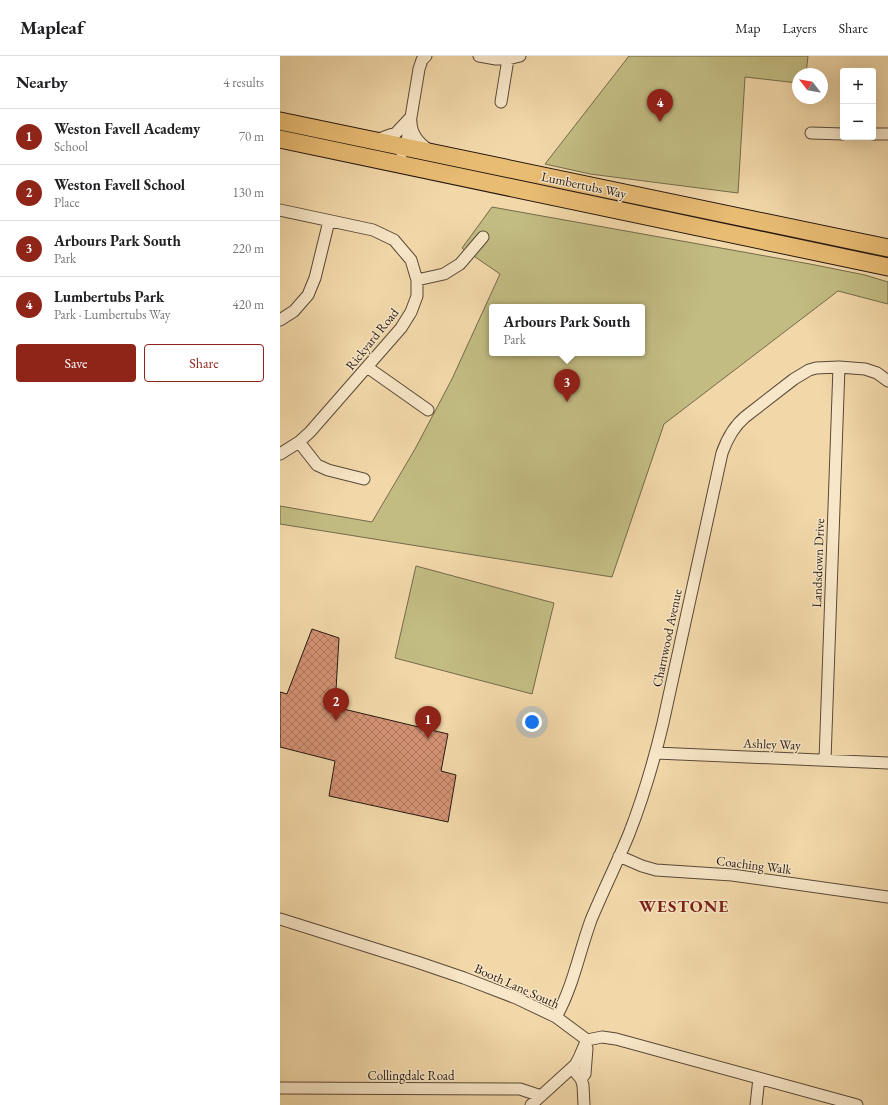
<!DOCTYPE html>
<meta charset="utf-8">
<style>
:root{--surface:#fff;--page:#f2f2f2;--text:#202124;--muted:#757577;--line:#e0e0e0;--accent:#8f2418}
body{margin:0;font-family:"EB Garamond",serif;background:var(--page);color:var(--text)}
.controls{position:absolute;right:12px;top:12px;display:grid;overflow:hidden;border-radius:4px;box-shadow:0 4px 16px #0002}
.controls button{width:36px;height:36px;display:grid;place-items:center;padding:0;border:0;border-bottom:1px solid var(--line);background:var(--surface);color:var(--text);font:20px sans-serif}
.compass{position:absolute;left:512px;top:12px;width:36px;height:36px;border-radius:50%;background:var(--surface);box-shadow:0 4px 16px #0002;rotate:301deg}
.you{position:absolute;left:252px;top:666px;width:14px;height:14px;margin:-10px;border:3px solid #fff;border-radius:50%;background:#1a73e8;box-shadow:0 0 0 6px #1a73e833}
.badge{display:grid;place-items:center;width:26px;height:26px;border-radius:50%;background:var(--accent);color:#fff;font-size:13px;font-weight:700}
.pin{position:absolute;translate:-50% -33px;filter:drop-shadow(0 1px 2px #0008)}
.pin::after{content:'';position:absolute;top:21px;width:14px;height:12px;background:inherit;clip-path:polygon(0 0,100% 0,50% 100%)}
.popup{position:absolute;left:209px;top:248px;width:156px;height:52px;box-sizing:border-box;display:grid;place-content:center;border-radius:4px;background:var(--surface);filter:drop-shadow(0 1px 3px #0005);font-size:13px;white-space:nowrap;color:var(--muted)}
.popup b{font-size:15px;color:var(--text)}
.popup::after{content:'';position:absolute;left:50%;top:100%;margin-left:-8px;border:8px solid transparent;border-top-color:var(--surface)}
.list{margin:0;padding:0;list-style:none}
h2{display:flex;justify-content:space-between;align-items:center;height:52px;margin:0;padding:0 16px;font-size:17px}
h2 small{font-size:13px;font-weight:400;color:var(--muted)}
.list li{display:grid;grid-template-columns:26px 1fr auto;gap:12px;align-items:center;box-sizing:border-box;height:56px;padding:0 16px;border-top:1px solid var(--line)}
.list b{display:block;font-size:15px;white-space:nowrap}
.list p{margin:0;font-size:13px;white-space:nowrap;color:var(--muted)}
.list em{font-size:13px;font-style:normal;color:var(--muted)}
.actions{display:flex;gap:8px;padding:12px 16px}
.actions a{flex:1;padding:9px 0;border:1px solid var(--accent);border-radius:4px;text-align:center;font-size:14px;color:var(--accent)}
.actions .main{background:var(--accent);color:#fff}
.map{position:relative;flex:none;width:608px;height:1049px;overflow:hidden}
header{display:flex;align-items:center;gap:24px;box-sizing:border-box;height:56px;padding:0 20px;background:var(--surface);border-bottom:1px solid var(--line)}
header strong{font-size:19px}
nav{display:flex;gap:22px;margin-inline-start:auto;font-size:14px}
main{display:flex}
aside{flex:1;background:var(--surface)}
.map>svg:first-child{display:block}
.green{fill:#c2bc82;stroke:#746a4a;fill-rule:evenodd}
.building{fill:url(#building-cross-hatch);stroke:#261811}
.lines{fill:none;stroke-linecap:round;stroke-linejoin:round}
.minor-casing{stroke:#594837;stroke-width:13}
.highway-casing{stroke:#261811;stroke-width:19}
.minor{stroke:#f7e6c7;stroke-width:11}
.highway{stroke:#e9bc74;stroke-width:17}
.labels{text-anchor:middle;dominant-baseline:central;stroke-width:3;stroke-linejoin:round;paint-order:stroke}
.street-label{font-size:13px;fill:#261811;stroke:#f7e6c7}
.district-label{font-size:17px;font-weight:bold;letter-spacing:1px;fill:#7a1f14;stroke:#f7e6c7}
</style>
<header>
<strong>Mapleaf</strong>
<nav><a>Map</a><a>Layers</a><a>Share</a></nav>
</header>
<main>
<aside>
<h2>Nearby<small>4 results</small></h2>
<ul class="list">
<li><span class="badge">1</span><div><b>Weston Favell Academy</b><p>School</p></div><em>70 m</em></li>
<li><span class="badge">2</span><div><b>Weston Favell School</b><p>Place</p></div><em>130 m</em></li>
<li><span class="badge">3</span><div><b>Arbours Park South</b><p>Park</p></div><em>220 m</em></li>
<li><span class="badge">4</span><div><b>Lumbertubs Park</b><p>Park · Lumbertubs Way</p></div><em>420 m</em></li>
</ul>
<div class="actions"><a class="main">Save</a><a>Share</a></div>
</aside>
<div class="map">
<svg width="608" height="1049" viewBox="0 0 608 1049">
<defs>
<pattern id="building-cross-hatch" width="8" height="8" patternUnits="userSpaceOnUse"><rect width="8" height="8" fill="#d69476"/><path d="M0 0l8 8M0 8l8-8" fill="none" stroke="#ad785f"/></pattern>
</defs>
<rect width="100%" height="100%" fill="#f2d8a9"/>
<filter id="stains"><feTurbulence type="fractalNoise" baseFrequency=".005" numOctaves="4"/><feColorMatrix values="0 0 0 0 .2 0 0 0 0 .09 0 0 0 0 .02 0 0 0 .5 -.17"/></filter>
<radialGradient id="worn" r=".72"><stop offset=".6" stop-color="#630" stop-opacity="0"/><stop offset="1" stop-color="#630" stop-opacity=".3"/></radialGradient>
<path class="green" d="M349,0H528L526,18H518V27L465,21L458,137L310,118L265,108Z
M212,151L530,208L585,219L608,226V248L558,235L384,368L332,521L0,468V450L92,466L135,393L172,323L220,218L182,192ZM212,251H362V297H212Z
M136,510L274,547L252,638L115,602Z"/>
<path class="building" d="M32,573L59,582L55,651L168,678L161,715L176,719L168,766L49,740L55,705L0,691V636L7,638Z"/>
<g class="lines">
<g class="minor-casing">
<path id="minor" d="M199,0L216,3H228L240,0
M221,46L228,3
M131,66C131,78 140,88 149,94
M531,77L563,78
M593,78H608
M96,84L116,77L130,62
M122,97L126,91L139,13L142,4L146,0
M0,154L93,174L114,184L131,204L137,224V240L131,256L121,272L30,376L19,386L0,398
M137,224L164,218L180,208L203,181
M0,264L14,255L28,239L35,222L49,165
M87,311L148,354
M19,386L37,409L48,414L84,423
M376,697L608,707
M545,704L559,311
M339,800L362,810L376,814L452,819L608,841
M0,863L137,906L184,922L236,942L276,961L307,984L322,981L336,983L577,1049
M276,961C293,931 299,897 311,864C323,835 337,807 349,778C363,742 374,705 383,667L442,397C447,383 453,371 465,361L514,323L529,314L536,312L559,311L585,313L597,317L608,325
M292,1012L301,1023L303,1029L304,1049
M301,1023L305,1018L307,992
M0,1032L240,1033L261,1040
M251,1049L295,1009C300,1002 303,991 307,984
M476,1049L479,1022"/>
</g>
<g class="highway-casing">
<path id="highway" d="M0,65L608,192
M0,83L608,211"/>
</g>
<use href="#minor" class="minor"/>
<use href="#highway" class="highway"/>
</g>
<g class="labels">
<g class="street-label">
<text transform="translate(304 129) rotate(12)">Lumbertubs Way</text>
<text transform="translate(92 283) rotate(-51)">Rickyard Road</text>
<text transform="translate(538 507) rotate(-88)">Landsdown Drive</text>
<text transform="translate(387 582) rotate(-78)">Charnwood Avenue</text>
<text transform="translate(492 688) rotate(2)">Ashley Way</text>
<text transform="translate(474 809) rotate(7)">Coaching Walk</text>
<text transform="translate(237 930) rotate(24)">Booth Lane South</text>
<text x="131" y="1019">Collingdale Road</text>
</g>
<g class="district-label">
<text x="404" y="850">WESTONE</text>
</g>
</g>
<rect width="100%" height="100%" filter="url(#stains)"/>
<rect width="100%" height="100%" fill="url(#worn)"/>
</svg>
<div class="controls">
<button>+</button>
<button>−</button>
</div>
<svg class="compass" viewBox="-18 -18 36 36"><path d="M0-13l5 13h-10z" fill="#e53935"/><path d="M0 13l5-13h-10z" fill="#757577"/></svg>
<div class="you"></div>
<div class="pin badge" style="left:148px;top:683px">1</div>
<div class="pin badge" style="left:56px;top:665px">2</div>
<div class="pin badge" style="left:287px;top:346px">3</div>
<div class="popup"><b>Arbours Park South</b>Park</div>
<div class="pin badge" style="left:380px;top:66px">4</div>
</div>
</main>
